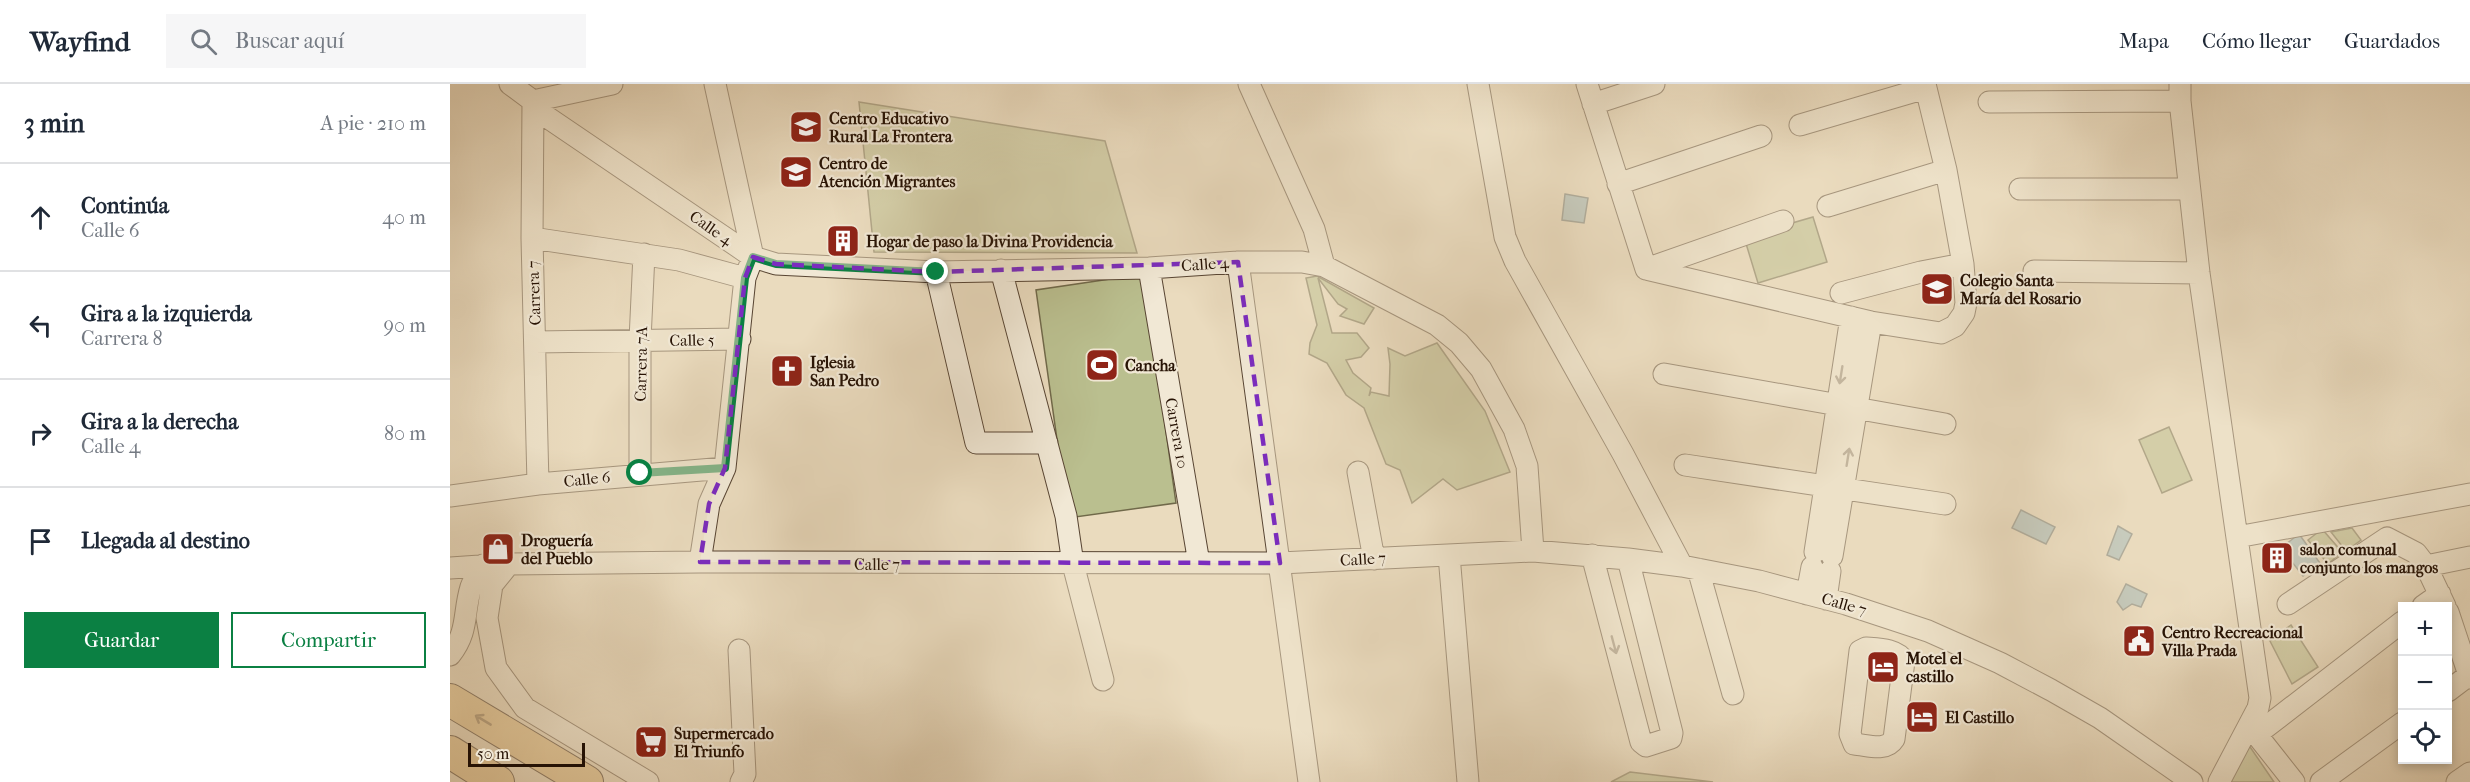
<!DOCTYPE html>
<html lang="es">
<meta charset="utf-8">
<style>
:root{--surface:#fff;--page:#f6f6f7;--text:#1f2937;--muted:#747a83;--line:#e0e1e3;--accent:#0b8043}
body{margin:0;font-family:"IM FELL French Canon",serif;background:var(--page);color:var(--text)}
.controls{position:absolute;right:18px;bottom:18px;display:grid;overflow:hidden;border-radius:0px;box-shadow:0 3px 9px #0003}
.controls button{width:54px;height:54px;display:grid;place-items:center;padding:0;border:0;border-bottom:2px solid var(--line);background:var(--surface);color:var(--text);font:30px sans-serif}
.scale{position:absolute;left:18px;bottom:15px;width:117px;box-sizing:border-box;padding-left:6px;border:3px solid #271305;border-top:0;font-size:16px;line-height:21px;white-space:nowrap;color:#271305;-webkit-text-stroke:4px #f1e8d5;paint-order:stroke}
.stop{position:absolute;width:18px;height:18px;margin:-14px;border:4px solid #0b8043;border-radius:50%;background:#fff}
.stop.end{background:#0b8043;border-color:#fff;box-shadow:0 2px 6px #0008}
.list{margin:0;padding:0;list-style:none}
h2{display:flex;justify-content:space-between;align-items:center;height:78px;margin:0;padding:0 24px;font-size:26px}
h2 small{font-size:20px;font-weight:400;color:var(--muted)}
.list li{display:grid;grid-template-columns:39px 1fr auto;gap:18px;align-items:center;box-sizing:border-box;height:108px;padding:0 24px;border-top:2px solid var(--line)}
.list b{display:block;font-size:22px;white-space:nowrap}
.list p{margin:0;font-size:20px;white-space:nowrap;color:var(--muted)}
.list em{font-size:20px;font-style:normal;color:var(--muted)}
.actions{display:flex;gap:12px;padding:18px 24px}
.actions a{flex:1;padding:14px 0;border:2px solid var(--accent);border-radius:0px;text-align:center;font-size:21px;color:var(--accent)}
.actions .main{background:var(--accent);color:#fff}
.icon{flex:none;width:33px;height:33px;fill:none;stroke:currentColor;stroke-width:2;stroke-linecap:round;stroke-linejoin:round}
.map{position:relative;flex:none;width:2020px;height:698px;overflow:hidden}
header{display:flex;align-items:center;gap:36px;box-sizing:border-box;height:84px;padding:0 30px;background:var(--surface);border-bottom:2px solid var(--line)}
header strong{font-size:28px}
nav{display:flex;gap:33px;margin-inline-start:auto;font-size:21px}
.search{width:420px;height:54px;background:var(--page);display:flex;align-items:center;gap:15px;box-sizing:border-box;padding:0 21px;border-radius:0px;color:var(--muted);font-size:22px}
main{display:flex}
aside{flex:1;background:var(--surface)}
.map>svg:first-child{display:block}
.green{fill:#babf8f;stroke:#70694a;stroke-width:1.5}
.water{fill:#9db8bc;stroke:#6e7673;stroke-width:1.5}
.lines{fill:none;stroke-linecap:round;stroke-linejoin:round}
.minor-casing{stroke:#584533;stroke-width:23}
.highway-casing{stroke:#271305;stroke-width:34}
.minor{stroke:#f1e8d5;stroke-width:21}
.highway{stroke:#e5be7f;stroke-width:32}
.oneway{stroke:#968877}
.oneway2{stroke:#866842}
.route{stroke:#0b8043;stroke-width:8}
.marked{fill:none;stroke:#7b2cbf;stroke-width:4.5;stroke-dasharray:12 8;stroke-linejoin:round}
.labels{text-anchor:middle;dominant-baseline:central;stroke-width:4.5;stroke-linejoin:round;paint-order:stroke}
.poi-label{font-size:16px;font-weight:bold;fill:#271305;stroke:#f1e8d5;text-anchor:start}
.street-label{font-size:16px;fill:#271305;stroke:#f1e8d5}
</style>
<header>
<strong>Wayfind</strong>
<div class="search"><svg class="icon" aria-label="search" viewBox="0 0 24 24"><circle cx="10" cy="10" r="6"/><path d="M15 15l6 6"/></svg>Buscar aquí</div>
<nav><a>Mapa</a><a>Cómo llegar</a><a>Guardados</a></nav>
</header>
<main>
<aside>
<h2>3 min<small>A pie · 210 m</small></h2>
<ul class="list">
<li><svg class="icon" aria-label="ahead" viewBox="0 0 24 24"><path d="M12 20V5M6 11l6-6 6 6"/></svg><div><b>Continúa</b><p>Calle 6</p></div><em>40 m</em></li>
<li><svg class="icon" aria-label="left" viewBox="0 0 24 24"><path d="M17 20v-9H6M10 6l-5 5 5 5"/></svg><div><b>Gira a la izquierda</b><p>Carrera 8</p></div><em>90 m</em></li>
<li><svg class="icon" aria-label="right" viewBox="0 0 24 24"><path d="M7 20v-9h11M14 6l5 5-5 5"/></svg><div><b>Gira a la derecha</b><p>Calle 4</p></div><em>80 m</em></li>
<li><svg class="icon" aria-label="arrive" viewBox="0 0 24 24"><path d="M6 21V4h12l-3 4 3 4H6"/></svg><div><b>Llegada al destino</b></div></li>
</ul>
<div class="actions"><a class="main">Guardar</a><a>Compartir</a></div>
</aside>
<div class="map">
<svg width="2020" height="698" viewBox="0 0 2020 698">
<rect width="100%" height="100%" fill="#eadbbe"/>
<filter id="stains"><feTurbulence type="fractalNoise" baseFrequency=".00333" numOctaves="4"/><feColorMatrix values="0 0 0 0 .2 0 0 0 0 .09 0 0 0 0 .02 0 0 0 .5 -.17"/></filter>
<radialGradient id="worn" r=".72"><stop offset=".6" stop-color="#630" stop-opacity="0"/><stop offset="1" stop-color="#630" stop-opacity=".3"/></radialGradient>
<path class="green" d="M409,18L655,57L687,169L424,168Z
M1363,133L1377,178L1308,199L1294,153Z
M694,190L726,419L618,434L586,206Z
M867,192L924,224L914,240L890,232L897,225L888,220L868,194L882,249H907L919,264L911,273L896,276L903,289L921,304L919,312L921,308L939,312L940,280L938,264L955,272L987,259L1035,327L1060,388L1007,406L993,395L962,419L950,386L936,380L914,324L896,311L877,279L859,270L860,259L867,241L856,194Z
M1719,343L1742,396L1712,409L1689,356Z
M1902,444L1911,456L1896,467L1881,448Z
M1872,445L1892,468L1878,480L1858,456Z
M1841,541L1868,583L1842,600L1820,557Z
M1796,657L1824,698H1774Z
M1180,688L1263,698H1161Z"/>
<path class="water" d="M1115,110L1138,114L1134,139L1112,136Z
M1571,426L1605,443L1596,460L1562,444Z
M1668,442L1682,450L1669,476L1657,471Z
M1849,450L1870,479L1853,492L1831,464Z
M1676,500L1697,510L1691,523L1682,520L1673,526L1667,518Z"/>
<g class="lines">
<g class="minor-casing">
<path id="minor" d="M60,0L83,17L94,31L287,162L303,173L326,180L486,188L699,184L788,178H852L874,182L987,241L1009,259L1031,285L1064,345L1077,382L1083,467
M799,0L864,145L874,182
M1028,0L1055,153L1065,177L1173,370L1232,482
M1137,0L1196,185
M1730,0V17L1749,189L1810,614L1808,624L1769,698
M1539,18L1730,17
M1143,20L1204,0
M1350,41L1476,4
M1168,100L1311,52
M1570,105H1739
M1378,122L1496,86
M82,154L229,176L295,194
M788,178L859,698
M699,184L749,479
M1196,185L1421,238L1491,249L1505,242L1514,229L1516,219L1513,180L1496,86L1475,0
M1196,185L1333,137
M551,186L616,432L623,480L653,596
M1584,187L1749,189
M486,188L526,359H597
M1391,209L1471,188L1513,180
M85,258L290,255
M1214,290L1495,340
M1235,381L1495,420
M908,388L924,475
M190,389V256L194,170
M88,400L82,154L83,17L162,0
M0,412L88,400L275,384
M1787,453L2020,410
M1365,468L1401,233
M999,471L1018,698
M1142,471L1191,658L1196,662L1221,654L1222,649L1178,475
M1382,472L1421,238
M250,478L259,420L275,384L295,194L303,173L265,0
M59,480L42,501L37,534L46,584L75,624L198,698
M1976,482L2020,473
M0,484L59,480L250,478L830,479L1083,467L1178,475L1232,482L1309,497L1396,520L1478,547L1550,579L1601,606L1650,634L1742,698
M1248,485L1283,610
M1357,510L1362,483
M1376,515L1380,487
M1838,520L1937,454L1966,469L1976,482L1995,522
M1973,522L1990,510
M1998,528L2020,594
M1416,564C1429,565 1447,565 1454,577L1444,655C1436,668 1418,661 1404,660L1400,650L1410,567Z
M289,566L295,690L291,698
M0,571C19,547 13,529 21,503C24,495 29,488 33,481
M1998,607L2019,591
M1844,698L1810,655L1811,647L1952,538
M1871,698L1952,639
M2007,698L2020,689"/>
</g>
<g class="highway-casing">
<path id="highway" d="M0,616L137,698
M0,668L48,698"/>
</g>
<use href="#minor" class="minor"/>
<use href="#highway" class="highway"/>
</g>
<defs><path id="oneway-shaft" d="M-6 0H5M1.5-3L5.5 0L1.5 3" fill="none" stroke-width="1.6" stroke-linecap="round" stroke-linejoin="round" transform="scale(1.5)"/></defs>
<g class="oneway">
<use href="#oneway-shaft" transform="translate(1391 291) rotate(99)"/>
<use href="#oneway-shaft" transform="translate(1398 373) rotate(-81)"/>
<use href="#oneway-shaft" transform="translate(1164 561) rotate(75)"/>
</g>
<use class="oneway2" href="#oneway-shaft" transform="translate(33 636) rotate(-149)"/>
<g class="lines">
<path class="route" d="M190,389L275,384L295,194L303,173L326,180L486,188"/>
</g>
<path d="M0 0H2020V698H0ZM303,173L326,180L486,188L788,178L830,479L250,478L259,420L275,384L295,194Z" fill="#eadbbe" fill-opacity=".55" fill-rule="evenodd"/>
<path class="marked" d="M303,173L326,180L486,188L788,178L830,479L250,478L259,420L275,384L295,194Z"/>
<defs>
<g id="school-square" transform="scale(1.725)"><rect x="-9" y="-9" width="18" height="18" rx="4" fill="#8f2418" stroke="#f1e8d5"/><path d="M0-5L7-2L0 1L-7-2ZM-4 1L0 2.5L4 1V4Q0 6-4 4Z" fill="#fff"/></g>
<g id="building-square" transform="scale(1.725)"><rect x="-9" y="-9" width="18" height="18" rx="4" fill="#8f2418" stroke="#f1e8d5"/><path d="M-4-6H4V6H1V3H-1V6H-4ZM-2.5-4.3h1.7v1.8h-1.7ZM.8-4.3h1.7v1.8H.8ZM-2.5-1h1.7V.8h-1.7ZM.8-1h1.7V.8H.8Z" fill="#fff"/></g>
<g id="stadium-square" transform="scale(1.725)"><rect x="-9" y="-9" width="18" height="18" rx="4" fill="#8f2418" stroke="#f1e8d5"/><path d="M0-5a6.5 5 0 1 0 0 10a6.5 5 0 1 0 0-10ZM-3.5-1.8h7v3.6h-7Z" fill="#fff"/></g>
<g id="church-square" transform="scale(1.725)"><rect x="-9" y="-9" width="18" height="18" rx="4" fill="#8f2418" stroke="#f1e8d5"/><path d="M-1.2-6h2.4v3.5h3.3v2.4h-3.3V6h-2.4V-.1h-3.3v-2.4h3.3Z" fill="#fff"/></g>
<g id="shop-square" transform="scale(1.725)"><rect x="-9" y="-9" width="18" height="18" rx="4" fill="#8f2418" stroke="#f1e8d5"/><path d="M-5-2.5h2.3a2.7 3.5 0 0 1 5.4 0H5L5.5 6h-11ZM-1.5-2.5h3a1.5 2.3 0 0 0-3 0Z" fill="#fff"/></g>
<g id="civic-square" transform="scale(1.725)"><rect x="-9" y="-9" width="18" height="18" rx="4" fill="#8f2418" stroke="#f1e8d5"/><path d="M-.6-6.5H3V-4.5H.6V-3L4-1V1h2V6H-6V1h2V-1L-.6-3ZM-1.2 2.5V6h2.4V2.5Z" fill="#fff"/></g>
<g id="hotel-square" transform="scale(1.725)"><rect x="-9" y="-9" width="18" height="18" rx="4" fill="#8f2418" stroke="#f1e8d5"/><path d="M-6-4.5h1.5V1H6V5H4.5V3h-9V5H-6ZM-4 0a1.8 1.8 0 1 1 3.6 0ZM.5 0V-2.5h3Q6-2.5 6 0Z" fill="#fff"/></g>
<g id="supermarket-square" transform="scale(1.725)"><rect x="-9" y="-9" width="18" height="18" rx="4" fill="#8f2418" stroke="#f1e8d5"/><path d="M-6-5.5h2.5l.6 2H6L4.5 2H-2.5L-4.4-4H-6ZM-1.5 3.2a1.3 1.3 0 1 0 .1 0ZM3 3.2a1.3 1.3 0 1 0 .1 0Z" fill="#fff"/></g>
</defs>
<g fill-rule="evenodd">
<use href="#school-square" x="356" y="43"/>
<use href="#school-square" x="346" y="88"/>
<use href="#building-square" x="393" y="157"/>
<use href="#school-square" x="1487" y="205"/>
<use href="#stadium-square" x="652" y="281"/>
<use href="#church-square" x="337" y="287"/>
<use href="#shop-square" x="48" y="465"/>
<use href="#building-square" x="1827" y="474"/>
<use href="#civic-square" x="1689" y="557"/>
<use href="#hotel-square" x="1433" y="583"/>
<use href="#hotel-square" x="1472" y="633"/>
<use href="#supermarket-square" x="201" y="658"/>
</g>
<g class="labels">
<g class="poi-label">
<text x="379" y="34">Centro Educativo<tspan x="379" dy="18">Rural La Frontera</tspan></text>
<text x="369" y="79">Centro de<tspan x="369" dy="18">Atención Migrantes</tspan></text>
<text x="416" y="157">Hogar de paso la Divina Providencia</text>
<text x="1510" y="196">Colegio Santa<tspan x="1510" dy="18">María del Rosario</tspan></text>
<text x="360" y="278">Iglesia<tspan x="360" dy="18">San Pedro</tspan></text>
<text x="675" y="281">Cancha</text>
<text x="71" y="456">Droguería<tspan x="71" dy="18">del Pueblo</tspan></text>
<text x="1850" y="465">salon comunal<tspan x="1850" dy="18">conjunto los mangos</tspan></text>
<text x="1712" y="548">Centro Recreacional<tspan x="1712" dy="18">Villa Prada</tspan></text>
<text x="1456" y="574">Motel el<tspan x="1456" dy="18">castillo</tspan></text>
<text x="1495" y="633">El Castillo</text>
<text x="224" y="649">Supermercado<tspan x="224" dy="18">El Triunfo</tspan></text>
</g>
<g class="street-label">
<text transform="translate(261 144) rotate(35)">Calle 4</text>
<text transform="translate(755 180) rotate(-4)">Calle 4</text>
<text transform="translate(84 209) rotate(-92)">Carrera 7</text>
<text transform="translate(242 256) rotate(-1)">Calle 5</text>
<text transform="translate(191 280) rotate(-89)">Carrera 7A</text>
<text transform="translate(727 349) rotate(80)">Carrera 10</text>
<text transform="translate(137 395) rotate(-6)">Calle 6</text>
<text transform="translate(913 475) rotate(-3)">Calle 7</text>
<text x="427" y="480">Calle 7</text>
<text transform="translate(1394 520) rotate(16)">Calle 7</text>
</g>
</g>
<rect width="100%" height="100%" filter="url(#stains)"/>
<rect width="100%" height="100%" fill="url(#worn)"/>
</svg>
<div class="controls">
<button>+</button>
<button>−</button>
<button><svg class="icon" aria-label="locate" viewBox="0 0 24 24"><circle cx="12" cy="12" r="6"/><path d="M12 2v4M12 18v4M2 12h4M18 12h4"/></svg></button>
</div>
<div class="scale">50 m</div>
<div class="stop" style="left:190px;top:389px"></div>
<div class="stop end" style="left:486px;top:188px"></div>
</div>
</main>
